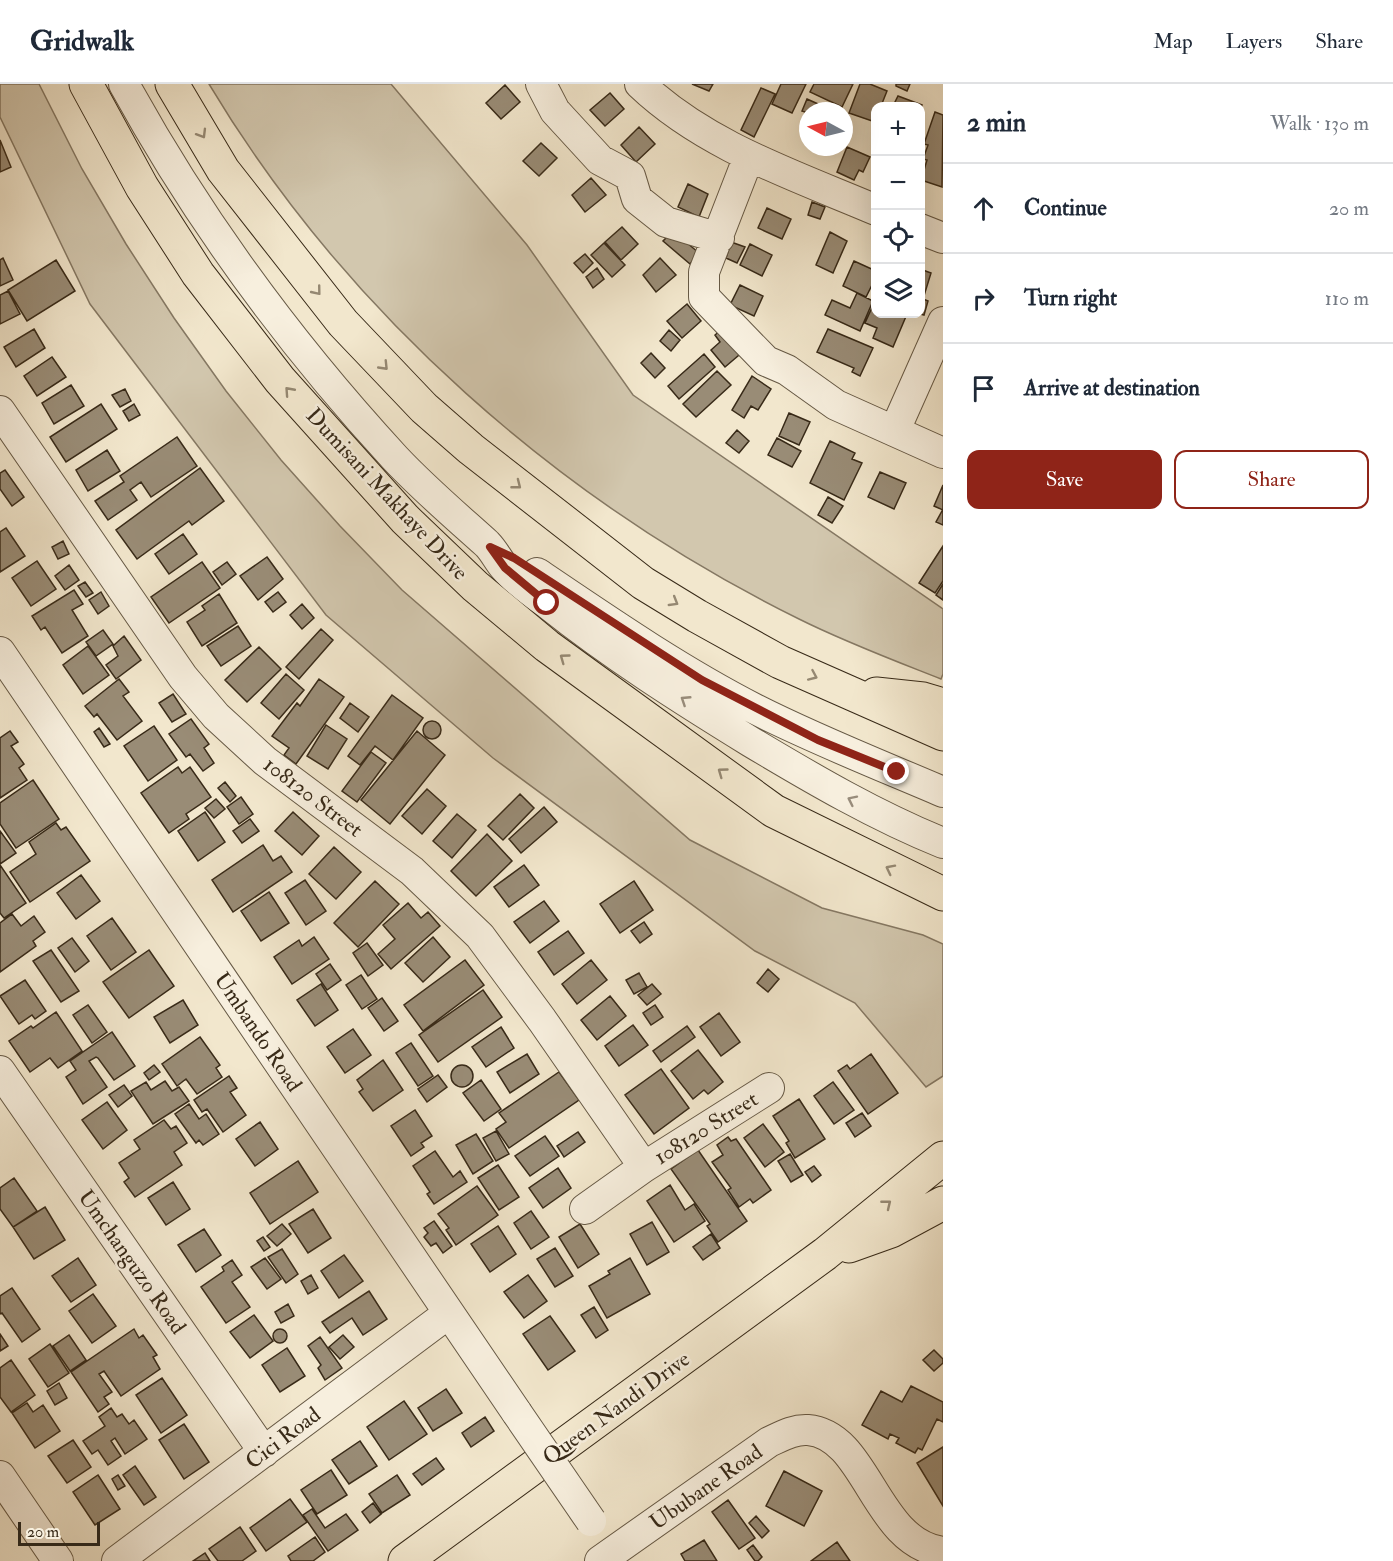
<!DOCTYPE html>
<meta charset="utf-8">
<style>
:root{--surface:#fff;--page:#f6f6f7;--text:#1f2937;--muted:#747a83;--line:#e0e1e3;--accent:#8f2418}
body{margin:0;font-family:"IM FELL Double Pica",serif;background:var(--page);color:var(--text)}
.controls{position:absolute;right:18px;top:18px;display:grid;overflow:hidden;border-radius:12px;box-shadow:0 6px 24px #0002}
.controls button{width:54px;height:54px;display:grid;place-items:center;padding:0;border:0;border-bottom:2px solid var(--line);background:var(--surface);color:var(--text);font:30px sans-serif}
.compass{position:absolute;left:799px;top:18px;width:54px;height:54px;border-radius:50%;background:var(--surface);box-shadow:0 6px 24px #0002;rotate:277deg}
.scale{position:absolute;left:18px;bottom:15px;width:82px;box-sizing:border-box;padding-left:6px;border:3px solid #382a18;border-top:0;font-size:16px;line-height:21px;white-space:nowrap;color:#382a18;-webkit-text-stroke:4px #f7efde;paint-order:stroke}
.stop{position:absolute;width:18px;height:18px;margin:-14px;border:4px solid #8f2418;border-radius:50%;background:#fff}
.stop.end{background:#8f2418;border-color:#fff;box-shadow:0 2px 6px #0008}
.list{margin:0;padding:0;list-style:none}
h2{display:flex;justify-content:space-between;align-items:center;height:78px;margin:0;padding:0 24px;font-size:26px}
h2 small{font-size:20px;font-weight:400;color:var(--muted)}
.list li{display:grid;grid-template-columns:39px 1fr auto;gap:18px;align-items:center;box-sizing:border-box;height:90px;padding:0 24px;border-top:2px solid var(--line)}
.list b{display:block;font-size:22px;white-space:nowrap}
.list em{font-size:20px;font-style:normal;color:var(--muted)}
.actions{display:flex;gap:12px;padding:18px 24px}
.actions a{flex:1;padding:14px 0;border:2px solid var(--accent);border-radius:12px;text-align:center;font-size:21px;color:var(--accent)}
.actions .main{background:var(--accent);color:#fff}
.icon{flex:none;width:33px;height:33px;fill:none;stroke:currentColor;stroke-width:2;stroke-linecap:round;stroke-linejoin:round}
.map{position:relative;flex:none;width:943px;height:1477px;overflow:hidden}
header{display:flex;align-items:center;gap:36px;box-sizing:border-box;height:84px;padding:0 30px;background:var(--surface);border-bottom:2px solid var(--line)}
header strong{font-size:28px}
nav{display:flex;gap:33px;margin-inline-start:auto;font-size:21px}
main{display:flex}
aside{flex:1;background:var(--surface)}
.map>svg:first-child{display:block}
.green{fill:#d2c7ae;stroke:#857863;stroke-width:1.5}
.building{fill:#998c76;stroke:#382a18;stroke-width:1.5}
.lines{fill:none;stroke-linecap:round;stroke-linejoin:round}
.minor-casing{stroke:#665945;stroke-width:32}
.major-casing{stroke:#382a18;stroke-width:35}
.minor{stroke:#f7efde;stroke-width:30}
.major{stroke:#f2e7cd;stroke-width:33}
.minor-bridge-casing{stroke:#665945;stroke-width:32;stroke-linecap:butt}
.minor-bridge{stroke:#f7efde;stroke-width:30}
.oneway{stroke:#958872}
.oneway2{stroke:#988c7b}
.route{stroke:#8f2418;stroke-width:8}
.labels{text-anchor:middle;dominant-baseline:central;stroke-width:5;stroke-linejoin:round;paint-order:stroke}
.street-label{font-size:22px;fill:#382a18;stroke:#f7efde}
</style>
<header>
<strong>Gridwalk</strong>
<nav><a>Map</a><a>Layers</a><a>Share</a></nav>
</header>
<main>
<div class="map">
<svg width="943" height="1477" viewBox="0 0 943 1477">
<rect width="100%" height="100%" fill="#f2e7cd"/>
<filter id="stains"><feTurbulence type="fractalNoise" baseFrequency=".00333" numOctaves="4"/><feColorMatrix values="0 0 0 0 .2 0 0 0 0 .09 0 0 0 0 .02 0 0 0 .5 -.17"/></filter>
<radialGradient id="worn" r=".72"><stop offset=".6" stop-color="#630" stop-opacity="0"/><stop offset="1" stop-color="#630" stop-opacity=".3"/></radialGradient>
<path class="green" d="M0,0H39L82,85L126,160L174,234L226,307L281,376L340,442L402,506L690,756L822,824L923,851L943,860V992L926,1003L855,919L755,867L493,674L326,531L90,220L0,33Z
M209,0H391L527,161L633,311L943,525V590L941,595C893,576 845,558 799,535C560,417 346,229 209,0Z"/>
<path class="building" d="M692,0H713L709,7Z
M781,0H806L792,29L772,20Z
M814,0H853L842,23L810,8Z
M860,0H870L887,7L881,22H876L875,38L849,29Z
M896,0H910L907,7L896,2Z
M505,1L520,18L501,35L486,19Z
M761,4L775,10L754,53L741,46Z
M610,9L624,25L605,42L590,26Z
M898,12L922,21L920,26V22H893Z
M807,15L818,20L815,27H808V29L802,27Z
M935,28L943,31L942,103L921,96L927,76L923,75L928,61L924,60Z
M639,43L655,60L636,78L621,61Z
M0,56L11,83L0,88Z
M541,59L557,74L539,92L523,77Z
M847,63L870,73L863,88L859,86L854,96L837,88Z
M591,94L606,111L585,128L572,111Z
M688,100L708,110L699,133L678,123Z
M812,118L825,123L820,135L808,131Z
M767,124L791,135L782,155L758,144Z
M622,143L638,160L621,176L605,158Z
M673,147L699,169L690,180L663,157Z
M830,148L847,157L833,189L816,181Z
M731,158L745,163L737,179L726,174Z
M604,159L625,181L612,193L591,171Z
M750,160L772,171L762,192L740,181Z
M585,170L593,179L583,189L574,179Z
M3,174L13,196L0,202V176Z
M660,174L676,191L656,208L643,191Z
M56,176L75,207L27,237L8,206Z
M854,177L876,187V193L866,213L843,202Z
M597,184L604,195L593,204L586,193Z
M920,185L931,189L923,215L928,217L924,231L920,230Z
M740,201L763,212L754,232L730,221Z
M8,207L20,230L0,240V211Z
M857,209L873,217L860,247L825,231L832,216L850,224Z
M875,217L876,230H907L893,263L873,254L877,244L865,239Z
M687,220L701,237L682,254L667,237Z
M724,243L745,266L725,283L711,266L720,258L715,251Z
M34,245L45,264L16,283L4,263Z
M828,245L873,264L860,292L852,288L854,284L817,268Z
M669,246L680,256L671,267L660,257Z
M651,269L665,284L655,294L641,279Z
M704,270L715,283L679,315L668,302Z
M52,273L66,293L37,312L24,292Z
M717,287L731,301L696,333L683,320Z
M752,292L771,305L758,326L751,322L744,334L732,326Z
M71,301L84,322L54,340L42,319Z
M125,305L131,317L120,323L112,311Z
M101,320L117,345L66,378L50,353Z
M134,320L140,331L129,337L123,327Z
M789,329L810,338L799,361L779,352Z
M737,346L749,357L739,369L726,359Z
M177,353L197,382L151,413L141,398L130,406L137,416L108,436L95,417L124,398L120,392Z
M777,354L801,367L792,383L768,371Z
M830,357L855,369L852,375L862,379L844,416L810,399Z
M107,366L120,387L88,407L76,386Z
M200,384L224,417L192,441L189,437L137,475L116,446Z
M5,386L24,413L12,422L0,405V389Z
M880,388L906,399L894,425L868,413Z
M943,401V426L934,422Z
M828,413L843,422L832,439L818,431Z
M942,427H943V441L936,438Z
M6,444L25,472L0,488V448Z
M183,450L197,470L169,490L155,470Z
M63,457L69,470L58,475L52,463Z
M943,462V497L935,509L919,499Z
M267,473L283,495L258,516L240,492Z
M37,477L56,505L31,522L12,494Z
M202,478L220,504L169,539L151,513Z
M227,478L236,490L222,501L213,488Z
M69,481L79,496L65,506L55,492Z
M85,498L93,509L86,513L78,502Z
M943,500V516L936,511Z
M74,506L83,520L72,526L88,552L62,569L45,543L41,546L32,532Z
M101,508L109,522L98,530L89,516Z
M278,508L286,518L273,528L265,518Z
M219,510L237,539L202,562L187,538L205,526L202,522Z
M302,520L314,534L302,545L290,531Z
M238,542L251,562L221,582L207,562Z
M321,545L333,556L299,595L286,583Z
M103,546L113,560L96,572L86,558Z
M124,552L141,576L116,595L106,581L118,572L113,562Z
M88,562L109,591L83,610L63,581Z
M259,563L281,585L247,618L225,596Z
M286,590L304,606L279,635L261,619Z
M119,595L129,608L123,612L142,637L117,656L97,630L94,633L85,622Z
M319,595L344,613L296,680L284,671L289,664L272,652L297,619L300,622Z
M173,610L186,630L172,638L159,619Z
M392,611L423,634L393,676L375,662L360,681L348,672Z
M350,619L369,633L358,648L340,634Z
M191,635L209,660L204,664L214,679L203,687L190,670L186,673L169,650Z
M423 646a9 9 0 1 1 18 0a9 9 0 1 1-18 0Z
M326,641L347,655L328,685L307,672Z
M154,642L177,676L148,697L124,662Z
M99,644L110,660L104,663L94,648Z
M10,647L18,658L11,662L24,680L19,684L27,696L0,714V654Z
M417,647L445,671L390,740L361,716Z
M371,668L386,679L357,718L342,707Z
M178,683L182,689L190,683L211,713L186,730L189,735L169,749L141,709Z
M33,696L59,735L16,764L0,740V719Z
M225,698L236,712L230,718L218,704Z
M427,705L446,722L422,750L402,732Z
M520,710L534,724L503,756L488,742Z
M241,713L253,730L239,740L227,723Z
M216,715L225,725L214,734L205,724Z
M544,723L557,738L521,769L509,755Z
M205,728L225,758L198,777L178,747Z
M293,728L319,752L302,771L275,747Z
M457,730L476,746L452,774L433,757Z
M250,735L259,747L242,759L233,747Z
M56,739L61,746L66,743L90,777L30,818L10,788L36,770L29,758Z
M0,747L16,769L0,780Z
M487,750L512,777L476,812L451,787Z
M263,761L273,777L281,772L292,788L233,828L212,796Z
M334,763L361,788L336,815L309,790Z
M0,781L26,819L4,834L0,829Z
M524,781L539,801L509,823L494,803Z
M81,791L100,817L76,835L57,809Z
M305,796L326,827L306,841L285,809Z
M375,797L399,820L358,863L334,839Z
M634,797L653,826L620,849L600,820Z
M269,808L289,839L261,857L241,827Z
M544,817L559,837L530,859L514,838Z
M408,819L421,834L428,828L440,842L391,885L378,870L395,855L383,841Z
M12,830L21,842L34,832L45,848L33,857L36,862L0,888V839Z
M112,834L136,868L111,886L87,852Z
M644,838L652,850L640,859L631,847Z
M568,847L584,869L554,891L538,868Z
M314,853L329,875L292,900L274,873L299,856L302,862Z
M433,853L450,873L423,898L405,879Z
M72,854L89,877L75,888L58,864Z
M367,859L383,881L368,892L353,869Z
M51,866L79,907L61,918L33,877Z
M149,866L174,902L129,934L103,898Z
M465,876L484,901L423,947L404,921Z
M591,876L607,896L577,920L562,900Z
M330,880L341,896L327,906L316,890Z
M768,885L779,895L768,908L757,899Z
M639,889L647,903L634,910L626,896Z
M361,891L377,915L362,925L346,901Z
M25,896L46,927L35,935L32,931L19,940L0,912Z
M321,900L338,926L315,942L297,916Z
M652,900L661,910L647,921L638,911Z
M483,906L502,933L438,978L419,951Z
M610,912L626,932L597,956L581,936Z
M382,914L398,937L384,947L368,924Z
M183,916L198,941L170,959L154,933Z
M88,921L107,948L92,959L73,931Z
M655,921L663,933L651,941L643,929Z
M56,928L82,967L58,984L50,974L30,988L9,957L31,942L33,944Z
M719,929L740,958L721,972L700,943Z
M633,941L648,961L619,982L605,962Z
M687,942L695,953L661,978L653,967Z
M501,943L514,964L486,983L472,963Z
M353,945L371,971L345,989L327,963Z
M112,948L135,982L114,996L98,974L96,973L89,977L107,1003L83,1020L66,993L76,986L70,977Z
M200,953L220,981L216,984L222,993L197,1010L186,995L177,1002L162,980Z
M411,959L433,992L418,1002L396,969Z
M698,966L723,998L708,1010L704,1006L693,1015L671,987Z
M527,970L539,990L510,1009L497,988Z
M871,970L898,1009L868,1030L838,987L847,981L850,985Z
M383,976L403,1006L373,1027L359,1008L363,1005L357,996Z
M451 992a11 11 0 1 1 22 0a11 11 0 1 1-22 0Z
M154,981L160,988L149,996L144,989Z
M661,985L689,1024L654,1050L625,1011Z
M559,988L579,1016L509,1064L496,1045L506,1038L499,1029Z
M438,991L447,1003L427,1018L418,1005Z
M229,992L237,1004L230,1008L246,1031L223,1048L207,1025L202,1028L194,1016Z
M481,996L501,1025L484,1037L463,1009Z
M165,997L172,1007L179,1003L189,1017L153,1040L131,1007L146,998L151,1006Z
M833,998L854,1026L834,1040L814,1012Z
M124,1001L132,1012L118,1023L109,1011Z
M799,1015L825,1055L795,1074L786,1059L789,1057L773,1032Z
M107,1018L127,1046L103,1065L82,1036Z
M189,1020L199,1035L206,1030L219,1050L203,1061L199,1056L196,1059L175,1030Z
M415,1026L432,1052L421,1059L424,1063L411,1072L391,1042Z
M862,1029L871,1042L855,1053L846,1039Z
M164,1036L171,1045L176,1042L187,1059L174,1068L182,1081L135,1113L124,1098L129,1094L119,1079L140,1065L134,1056Z
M260,1038L278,1065L255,1082L236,1055Z
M763,1040L784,1068L765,1083L744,1054Z
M496,1047L509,1070L496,1077L483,1054Z
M578,1048L585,1058L564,1073L557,1062Z
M476,1050L493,1077L473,1090L456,1061Z
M545,1052L559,1072L530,1092L515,1072Z
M728,1053L731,1057L736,1055L771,1106L753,1119L750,1115L739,1123L728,1106L731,1104L712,1078L723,1071L717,1061Z
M698,1066L747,1137L718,1158L707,1142L710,1140L671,1085Z
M435,1067L453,1093L460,1087L467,1098L434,1120L427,1110L430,1108L413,1082Z
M790,1070L803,1091L791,1098L778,1077Z
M298,1077L318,1108L270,1140L250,1109Z
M498,1081L519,1113L499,1126L478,1094Z
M814,1082L821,1091L812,1098L805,1088Z
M558,1084L571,1104L543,1124L529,1104Z
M14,1094L37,1127L13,1143L0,1125V1104Z
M173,1098L190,1125L166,1141L148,1114Z
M670,1101L685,1126L694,1120L705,1137L674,1158L647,1117Z
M477,1102L498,1131L456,1161L446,1146L449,1144L438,1130Z
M45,1123L65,1156L34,1175L13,1143Z
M313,1125L331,1154L308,1169L289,1140Z
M531,1127L549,1153L531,1165L514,1139Z
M434,1137L452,1162L443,1169L436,1159L431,1162L424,1153L428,1149L424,1144Z
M652,1138L669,1168L647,1181L630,1150Z
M282,1140L291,1150L277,1162L267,1152Z
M580,1140L599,1170L578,1184L559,1153Z
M498,1142L516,1170L490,1188L471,1160Z
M204,1145L221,1171L196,1188L178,1161Z
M711,1150L720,1164L703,1176L693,1163Z
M263,1153L270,1163L264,1167L257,1157Z
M555,1164L573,1192L555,1203L537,1175Z
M282,1165L298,1190L286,1199L268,1173Z
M344,1171L363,1197L339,1214L321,1187Z
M78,1174L96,1201L71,1218L52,1192Z
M265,1174L281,1195L267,1205L251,1183Z
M630,1174L650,1210L607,1234L589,1202L610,1190L608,1187Z
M232,1176L242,1191L232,1198L250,1223L226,1239L201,1203L224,1187L222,1183Z
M311,1191L318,1204L308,1210L301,1197Z
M528,1191L547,1217L524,1234L504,1208Z
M12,1204L40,1245L22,1258L2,1229L0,1230V1212Z
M369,1207L387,1235L363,1251L352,1234L330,1249L322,1238Z
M93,1210L116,1242L92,1259L69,1227Z
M288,1220L294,1232L281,1239L275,1228Z
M594,1223L608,1246L596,1254L581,1231Z
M254,1231L273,1257L250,1274L230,1248Z
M550,1232L575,1267L548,1286L523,1250Z
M134,1245L139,1254L143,1251L157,1271L153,1273L160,1285L121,1312L104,1287L99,1290L112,1308L104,1313L109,1320L98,1328L71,1288Z
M273 1252a7 7 0 1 1 14 0a7 7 0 1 1-14 0Z
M0,1250L8,1262L0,1267Z
M69,1251L86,1276L70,1287L53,1262Z
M343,1251L354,1263L340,1275L329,1263Z
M320,1253L342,1284L325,1296L318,1284L321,1281L308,1262Z
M50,1260L69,1289L48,1303L29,1275Z
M287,1264L305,1292L280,1308L262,1281Z
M934,1266L943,1275V1279L934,1287L923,1276Z
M11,1276L35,1311L11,1328L0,1313V1284Z
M162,1294L187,1331L161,1349L136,1311Z
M59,1299L67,1314L55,1321L47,1307Z
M911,1302L943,1318V1338L937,1335L922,1366L918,1364L915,1369L896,1359L899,1354L890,1350L888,1355L862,1341L881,1307L902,1318Z
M446,1305L462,1329L433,1347L418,1324Z
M404,1317L427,1350L389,1376L367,1343Z
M27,1319L33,1328L43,1321L60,1347L35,1364L12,1329Z
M111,1324L117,1333L122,1330L129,1340L134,1336L147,1355L125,1370L115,1354L111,1357L121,1372L108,1381L98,1366L92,1370L83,1357L105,1342L99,1333Z
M485,1333L494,1347L471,1363L462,1349Z
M184,1340L209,1378L184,1395L159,1356Z
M73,1356L91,1383L67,1399L48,1372Z
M360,1357L377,1382L349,1400L332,1376Z
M943,1363V1422L917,1379Z
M436,1374L444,1385L422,1401L413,1390Z
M135,1382L156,1413L144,1421L123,1391Z
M331,1386L347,1411L317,1430L301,1406Z
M784,1387L822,1407L804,1442L766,1422Z
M98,1391L120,1425L95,1441L73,1408Z
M118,1391L125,1402L118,1406L112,1395Z
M397,1391L410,1411L382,1429L369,1410Z
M290,1415L307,1438L266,1467L250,1444Z
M728,1416L755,1454L739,1465L712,1428Z
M373,1419L381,1430L370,1439L362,1428Z
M312,1425L325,1444L346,1430L358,1446L328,1467L303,1431Z
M756,1432L769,1447L762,1454L749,1439Z
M240,1443L256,1467L242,1477H218L209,1465Z
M315,1453L325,1468L313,1477H291L288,1472Z
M704,1456L717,1477H685L681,1470Z
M837,1458L850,1477H811Z
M753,1461L762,1473L758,1477H755L747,1466Z
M205,1469L210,1477H193Z"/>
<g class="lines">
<g class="minor-casing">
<path id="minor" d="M124,0C198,135 291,261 395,374C424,405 456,432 487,460C494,467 498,476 504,483C516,497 533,509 548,520C612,571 681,615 751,658C813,695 876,732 943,759
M541,0L555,27L600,76L630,92L637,115L666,138L719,154
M640,0C705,62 794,91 876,126
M749,72L704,188V213L766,277L787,286L836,321L943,369
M920,145L943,154
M0,327L183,593L216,632L265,677L412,787L480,852L542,936L644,1083
M895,346L943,238
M537,489C608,537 679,586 755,625C816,656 880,681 943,708
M0,568L517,1329
M0,987L264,1368
M585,1125L644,1083L769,1004
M0,1392L58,1477
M117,1477L449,1229
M600,1477L769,1358C782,1352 794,1345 808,1346C868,1351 874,1459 943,1468"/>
</g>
<g class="major-casing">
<path id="major" d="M86,0L142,103L198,190L280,296L405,435L475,502L547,562L774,727L943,810
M172,0L223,86L343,239L424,324L471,365L643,499L697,532L780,578L943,650
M876,610L923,615L943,621
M849,1162L891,1147L943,1119
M405,1477L825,1170L943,1074"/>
</g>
<use href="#minor" class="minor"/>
<use href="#major" class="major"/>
<g class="minor-bridge-casing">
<path id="minor-bridge" d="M517,1329L591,1437"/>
</g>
<use href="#minor-bridge" class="minor-bridge"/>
</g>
<defs><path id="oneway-chevron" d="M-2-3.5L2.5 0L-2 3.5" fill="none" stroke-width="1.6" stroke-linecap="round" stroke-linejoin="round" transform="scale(1.5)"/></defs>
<g class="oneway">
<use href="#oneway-chevron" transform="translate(202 50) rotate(59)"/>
<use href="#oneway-chevron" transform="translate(317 207) rotate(51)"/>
<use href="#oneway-chevron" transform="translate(384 282) rotate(46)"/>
<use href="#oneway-chevron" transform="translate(289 307) rotate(-132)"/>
<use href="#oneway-chevron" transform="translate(517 401) rotate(38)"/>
<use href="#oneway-chevron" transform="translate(674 518) rotate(31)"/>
<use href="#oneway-chevron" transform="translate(564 574) rotate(-144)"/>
<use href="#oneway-chevron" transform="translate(813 592) rotate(24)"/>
<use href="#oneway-chevron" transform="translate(722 688) rotate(-144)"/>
<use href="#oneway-chevron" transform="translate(890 785) rotate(-153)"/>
<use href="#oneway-chevron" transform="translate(887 1120) rotate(-39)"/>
</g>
<g class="oneway2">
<use href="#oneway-chevron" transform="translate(685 616) rotate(-147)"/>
<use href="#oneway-chevron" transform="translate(852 716) rotate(-154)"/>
</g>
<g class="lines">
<path class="route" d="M547,519L505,484L490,463L514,474L702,596L818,656L897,688"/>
</g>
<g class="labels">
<g class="street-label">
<text transform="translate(387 410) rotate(47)">Dumisani Makhaye Drive</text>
<text transform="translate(313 713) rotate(37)">108120 Street</text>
<text transform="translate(258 948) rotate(56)">Umbando Road</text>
<text transform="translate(706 1044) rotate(-32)">108120 Street</text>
<text transform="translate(132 1178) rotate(55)">Umchanguzo Road</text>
<text transform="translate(616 1324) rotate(-36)">Queen Nandi Drive</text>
<text transform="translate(283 1354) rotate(-37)">Cici Road</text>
<text transform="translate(706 1403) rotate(-35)">Ububane Road</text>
</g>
</g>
<rect width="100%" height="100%" filter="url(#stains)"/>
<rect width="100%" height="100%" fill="url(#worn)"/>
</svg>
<div class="controls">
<button>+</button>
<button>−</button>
<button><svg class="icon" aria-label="locate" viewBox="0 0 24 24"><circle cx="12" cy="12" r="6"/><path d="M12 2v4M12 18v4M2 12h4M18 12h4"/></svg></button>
<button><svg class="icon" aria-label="layers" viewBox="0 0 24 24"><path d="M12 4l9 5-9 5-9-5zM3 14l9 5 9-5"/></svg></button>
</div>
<svg class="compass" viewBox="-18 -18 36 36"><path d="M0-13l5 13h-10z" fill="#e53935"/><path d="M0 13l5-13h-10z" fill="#747a83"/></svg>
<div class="scale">20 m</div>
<div class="stop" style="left:547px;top:519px"></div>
<div class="stop end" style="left:897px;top:688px"></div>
</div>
<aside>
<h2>2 min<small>Walk · 130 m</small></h2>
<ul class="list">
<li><svg class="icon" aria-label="ahead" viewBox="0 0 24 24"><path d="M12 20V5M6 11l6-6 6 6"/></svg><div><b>Continue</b></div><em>20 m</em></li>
<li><svg class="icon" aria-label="right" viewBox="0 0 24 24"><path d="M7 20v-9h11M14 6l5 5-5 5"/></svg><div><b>Turn right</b></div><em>110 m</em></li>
<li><svg class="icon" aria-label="arrive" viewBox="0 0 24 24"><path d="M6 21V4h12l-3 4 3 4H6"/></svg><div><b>Arrive at destination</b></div></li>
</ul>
<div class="actions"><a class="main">Save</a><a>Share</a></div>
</aside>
</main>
